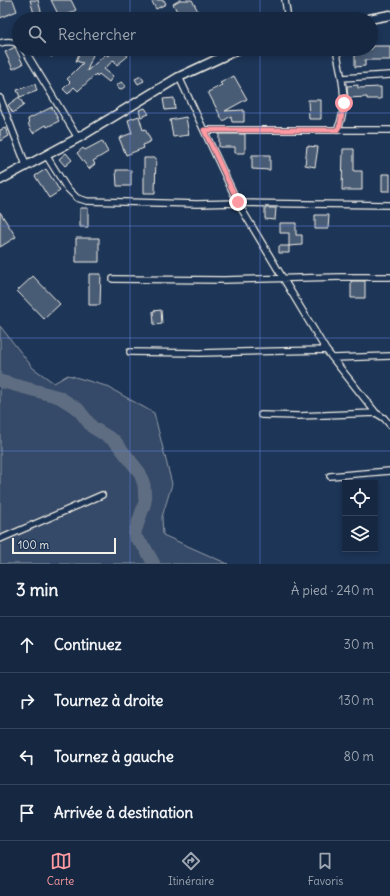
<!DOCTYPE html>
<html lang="fr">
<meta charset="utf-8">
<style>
:root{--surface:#162841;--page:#23344c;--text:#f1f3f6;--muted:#9ea6b1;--line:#35445a;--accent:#ff9aa2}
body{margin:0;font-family:Delius,sans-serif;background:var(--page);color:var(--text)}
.controls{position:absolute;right:12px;bottom:12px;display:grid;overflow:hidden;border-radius:0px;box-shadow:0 2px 6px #0003}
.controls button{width:36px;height:36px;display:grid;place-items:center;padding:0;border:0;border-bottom:1px solid var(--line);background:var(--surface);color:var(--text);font:20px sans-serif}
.scale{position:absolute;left:12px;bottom:10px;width:104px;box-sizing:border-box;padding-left:4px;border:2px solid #f4f1e8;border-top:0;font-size:11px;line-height:14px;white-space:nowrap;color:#f4f1e8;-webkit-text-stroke:3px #1d3557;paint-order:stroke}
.stop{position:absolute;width:12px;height:12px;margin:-9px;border:3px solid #ff9aa2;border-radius:50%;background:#fff}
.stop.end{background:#ff9aa2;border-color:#fff;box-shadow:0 1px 4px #0008}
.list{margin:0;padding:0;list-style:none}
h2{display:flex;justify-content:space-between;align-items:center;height:52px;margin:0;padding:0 16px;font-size:17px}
h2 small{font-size:13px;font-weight:400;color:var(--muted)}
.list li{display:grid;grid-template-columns:26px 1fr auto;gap:12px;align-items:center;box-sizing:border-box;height:56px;padding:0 16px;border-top:1px solid var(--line)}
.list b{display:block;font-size:15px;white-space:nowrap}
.list em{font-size:13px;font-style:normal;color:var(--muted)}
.icon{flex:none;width:22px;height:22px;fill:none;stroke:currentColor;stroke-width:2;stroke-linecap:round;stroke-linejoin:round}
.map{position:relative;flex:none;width:390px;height:564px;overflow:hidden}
.search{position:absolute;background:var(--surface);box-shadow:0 2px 6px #0003;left:12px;right:12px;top:12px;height:44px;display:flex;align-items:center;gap:10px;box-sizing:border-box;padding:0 14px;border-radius:22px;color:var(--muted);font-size:15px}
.sheet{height:276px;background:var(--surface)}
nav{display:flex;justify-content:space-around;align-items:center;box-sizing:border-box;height:56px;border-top:1px solid var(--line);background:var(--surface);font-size:11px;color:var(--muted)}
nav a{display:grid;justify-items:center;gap:2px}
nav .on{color:var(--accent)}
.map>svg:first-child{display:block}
.green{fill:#354a67;stroke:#949ea8}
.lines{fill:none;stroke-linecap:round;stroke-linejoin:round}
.river{stroke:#5e6d82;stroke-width:13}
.building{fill:#485b74;stroke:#f4f1e8}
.street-casing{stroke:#f4f1e8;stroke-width:8}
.secondary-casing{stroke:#f4f1e8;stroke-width:11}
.street{stroke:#1d3557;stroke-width:5.5}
.secondary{stroke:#1d3557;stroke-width:8}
.route{stroke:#ff9aa2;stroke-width:5}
.grid{fill:none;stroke:#5e7fdd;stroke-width:1;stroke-opacity:0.55}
</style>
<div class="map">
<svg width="390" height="564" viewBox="0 0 390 564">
<rect width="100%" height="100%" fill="#1d3557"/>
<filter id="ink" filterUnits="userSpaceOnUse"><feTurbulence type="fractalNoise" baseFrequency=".025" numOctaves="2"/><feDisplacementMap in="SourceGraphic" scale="8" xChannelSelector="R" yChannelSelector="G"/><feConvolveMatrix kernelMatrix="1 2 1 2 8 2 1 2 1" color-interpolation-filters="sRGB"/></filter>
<g filter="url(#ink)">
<path class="green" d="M0,326L33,368L54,383L68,375L106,386L154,413L172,484L162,517L163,535L228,564H0Z"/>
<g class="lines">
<path class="river" d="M0,381L59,397L78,409L92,427L115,441L140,473L144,485L145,502L135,532V537L145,548L154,564"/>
</g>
<path class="building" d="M0,0H13L17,11L0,18Z
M30,0H38L42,15L35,17Z
M51,0H71L76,10L60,18Z
M151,0H164L166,4L156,9Z
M180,0H192L198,11L183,19H167L178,13L173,4Z
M372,46H390V60H365V66L355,67V50L372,49Z
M15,47L23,64L13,69L5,52Z
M39,49H57L52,57Z
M81,49H95L87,71L106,54L108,56L117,49H122L128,56L117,65L114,60L104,69L113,76L109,82L99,74L97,76L96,74L78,91L74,87L68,94L63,89L70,82L67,79L83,63L76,61Z
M141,76L144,81L138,84L135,79Z
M234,76L247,99L225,111L244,110V122H232L231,116L223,121L208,92L222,85L220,83Z
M121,82L126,86L120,90L116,86Z
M35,84L37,91L20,97L17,90Z
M358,85V88L381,87V99H367V97L348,98L347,86Z
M19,97L24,105L13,113L8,105Z
M174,98L175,109L165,110L163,99Z
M308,100H321V119H309Z
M52,107L59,121L47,127L46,125L33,133L29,126L28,119Z
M145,108L149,114L141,117L139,110Z
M139,116L143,130L145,129L151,141L143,145L144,148L126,155L119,138L132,133L128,120Z
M186,117L189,135L173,137L170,120Z
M5,128L9,136L0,141V130Z
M219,134H245V153H235V147H219Z
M102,141L108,152L93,161L95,164L89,169L77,153L83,148L85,150Z
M307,146L318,147L315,167L305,165Z
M343,149H354V171H362V190H342Z
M66,153L72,160L65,166L59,159Z
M252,155H270V170L252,169Z
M144,158H156L155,193H144Z
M46,169L60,191L49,198L35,176Z
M116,170H131V186H117Z
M382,174H390V191H382Z
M80,208H88V227H80Z
M265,208H276L275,220L265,219Z
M0,212L16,237L0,247Z
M315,215H329L328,229H315Z
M280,223H296V235H302V245L289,246V233H280Z
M76,238H99V262H76Z
M279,246H289V253H279Z
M89,274H101L100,305H89Z
M33,276L60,304L44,319L17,291Z
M351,281H365V298H351Z
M161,310L162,324L154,325L153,311Z"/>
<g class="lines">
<g class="street-casing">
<path id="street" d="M285,0L288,19
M0,43C7,41 13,41 19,44
M24,49L78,138
M336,49C341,74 350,106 337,130
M179,77L238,203L326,350L376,413L384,418L390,425
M342,78L390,75
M0,98L26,165
M204,130H390
M46,155L66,187L77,198L87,201L197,204L238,203L390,205
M113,279L224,280L341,277H390
M130,352L200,353L326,350
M334,358L390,356
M261,415L299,416L376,413
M330,476L390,471
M0,539L102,495"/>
</g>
<g class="secondary-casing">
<path id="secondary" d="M369,19L390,15
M0,180L78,138L179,77L239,49"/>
</g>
<use href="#street" class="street"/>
<use href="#secondary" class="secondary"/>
</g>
</g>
<g class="lines" filter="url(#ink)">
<path class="route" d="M238,202L204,130H337L340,125L344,103"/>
</g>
<path class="grid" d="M130,0V19M260,0V19M130,49V564M260,49V564M0,113H390M0,226H390M0,338H390M0,451H390"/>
</svg>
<div class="controls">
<button><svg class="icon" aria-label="locate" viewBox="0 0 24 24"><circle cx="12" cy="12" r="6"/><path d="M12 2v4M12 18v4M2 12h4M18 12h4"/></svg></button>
<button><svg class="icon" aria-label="layers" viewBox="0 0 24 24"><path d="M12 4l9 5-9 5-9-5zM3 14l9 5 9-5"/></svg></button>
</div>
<div class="scale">100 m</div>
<div class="stop" style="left:344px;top:103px"></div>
<div class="stop end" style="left:238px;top:202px"></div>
<div class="search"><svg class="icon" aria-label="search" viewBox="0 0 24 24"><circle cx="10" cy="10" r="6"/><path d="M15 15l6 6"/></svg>Rechercher</div>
</div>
<section class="sheet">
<h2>3 min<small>À pied · 240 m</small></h2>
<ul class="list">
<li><svg class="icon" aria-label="ahead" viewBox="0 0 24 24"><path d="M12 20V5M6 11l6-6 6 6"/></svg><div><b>Continuez</b></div><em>30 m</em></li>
<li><svg class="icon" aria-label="right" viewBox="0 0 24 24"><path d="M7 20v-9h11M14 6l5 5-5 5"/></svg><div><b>Tournez à droite</b></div><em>130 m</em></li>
<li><svg class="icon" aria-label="left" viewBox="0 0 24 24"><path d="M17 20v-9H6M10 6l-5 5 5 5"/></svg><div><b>Tournez à gauche</b></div><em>80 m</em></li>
<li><svg class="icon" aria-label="arrive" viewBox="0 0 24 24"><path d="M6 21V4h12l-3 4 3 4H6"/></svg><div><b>Arrivée à destination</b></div></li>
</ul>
</section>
<nav>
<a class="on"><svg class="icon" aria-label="map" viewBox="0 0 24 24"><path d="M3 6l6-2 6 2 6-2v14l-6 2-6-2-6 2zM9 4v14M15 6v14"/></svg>Carte</a>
<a><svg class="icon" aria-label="directions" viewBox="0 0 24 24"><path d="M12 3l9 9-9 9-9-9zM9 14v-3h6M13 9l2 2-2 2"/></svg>Itinéraire</a>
<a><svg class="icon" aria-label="saved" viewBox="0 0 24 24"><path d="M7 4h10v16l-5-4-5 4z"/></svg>Favoris</a>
</nav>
